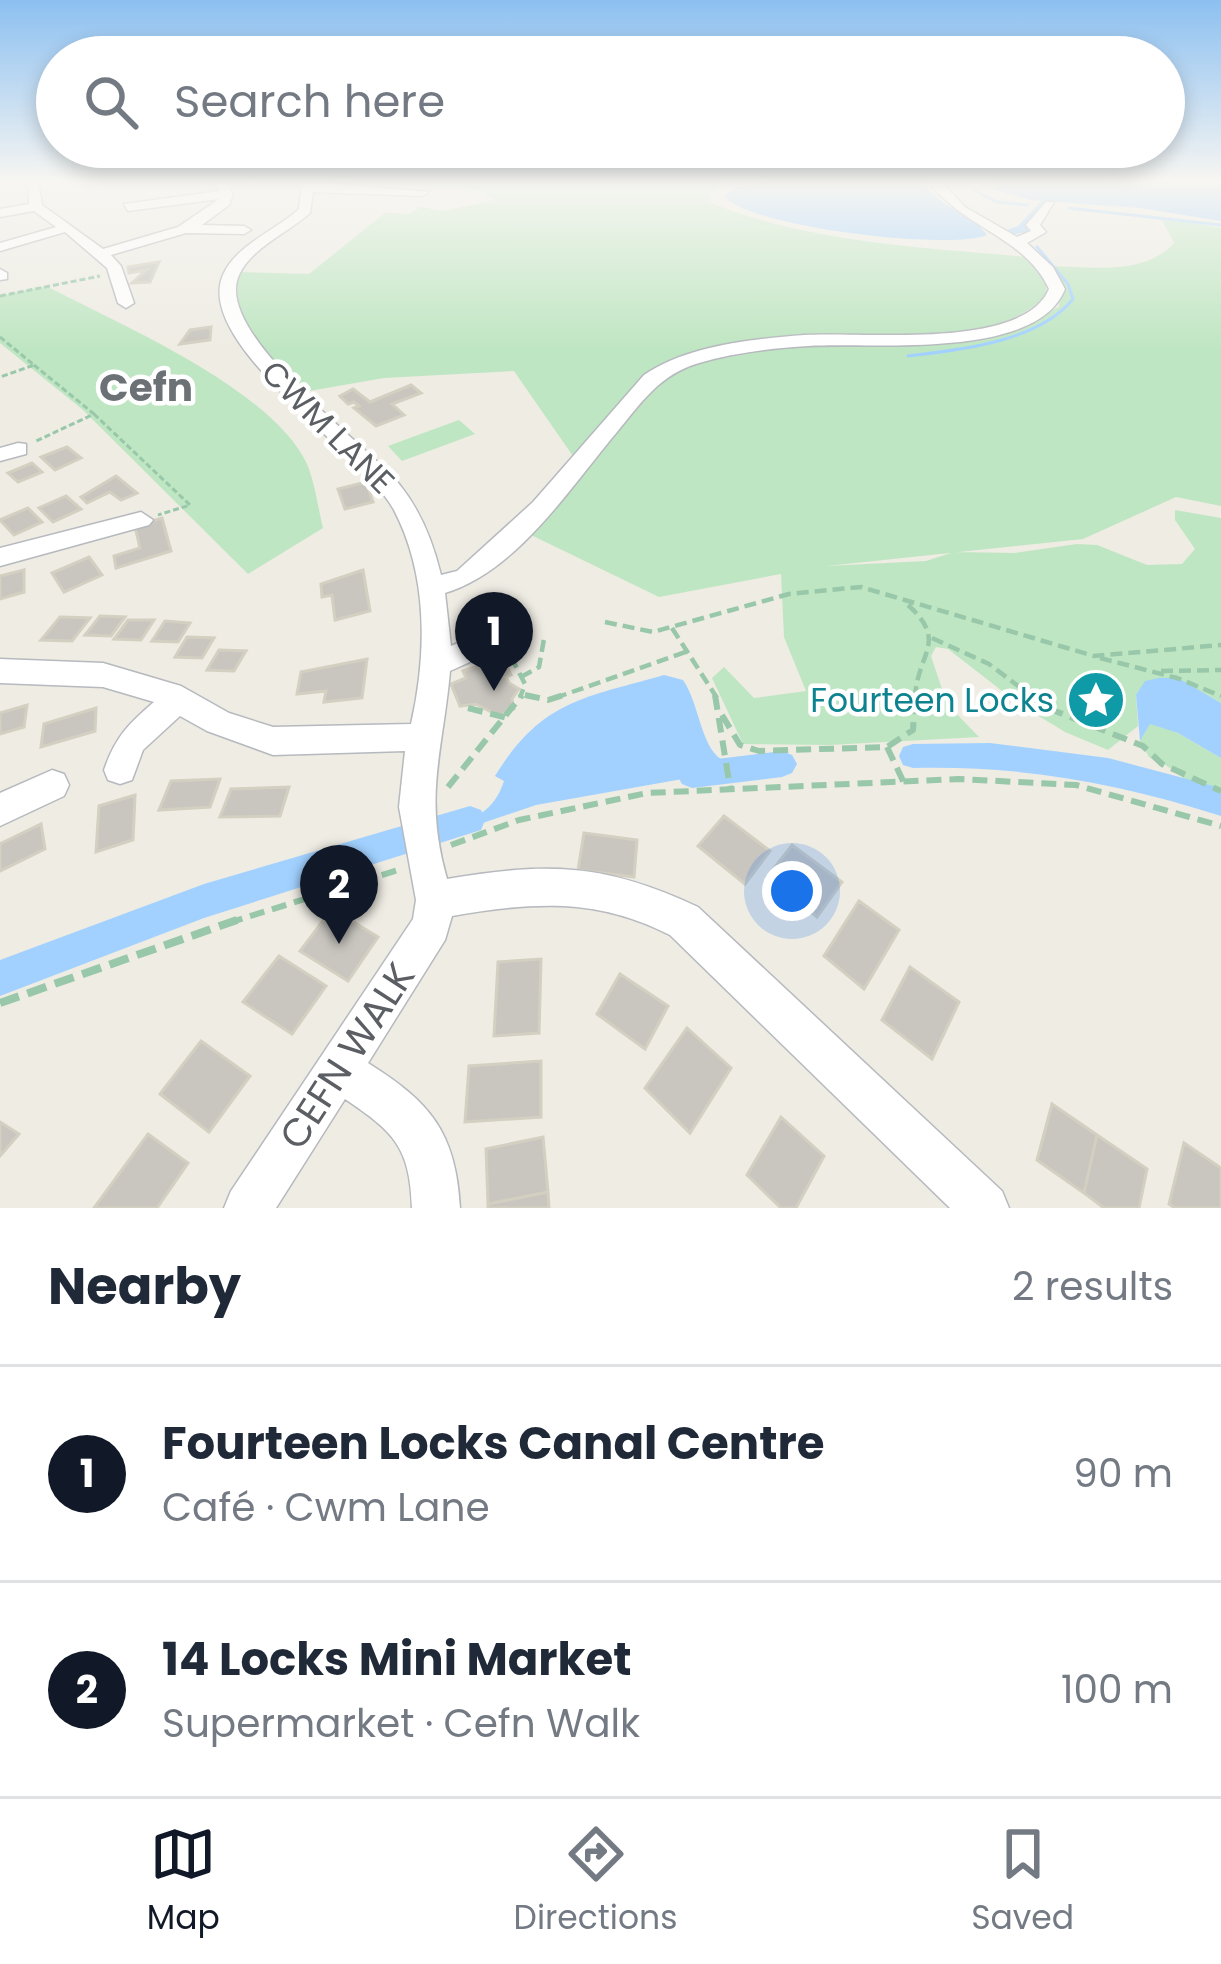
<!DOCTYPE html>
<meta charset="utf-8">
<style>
:root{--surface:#fff;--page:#f2f2f3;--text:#1f2937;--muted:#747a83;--line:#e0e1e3;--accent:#111827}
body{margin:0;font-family:Poppins,sans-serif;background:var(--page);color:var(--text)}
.you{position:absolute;left:792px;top:891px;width:42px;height:42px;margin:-30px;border:9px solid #fff;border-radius:50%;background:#1a73e8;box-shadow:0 0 0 18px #1a73e833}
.badge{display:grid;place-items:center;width:78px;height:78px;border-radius:50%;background:var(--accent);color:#fff;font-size:39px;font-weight:700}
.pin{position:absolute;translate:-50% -99px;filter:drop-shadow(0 3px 6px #0008)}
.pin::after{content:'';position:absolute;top:63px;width:42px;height:36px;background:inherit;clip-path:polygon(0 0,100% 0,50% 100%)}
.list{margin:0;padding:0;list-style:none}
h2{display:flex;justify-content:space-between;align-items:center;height:156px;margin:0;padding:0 48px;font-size:51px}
h2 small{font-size:39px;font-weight:400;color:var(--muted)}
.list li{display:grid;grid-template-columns:78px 1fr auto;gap:36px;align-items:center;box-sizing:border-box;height:216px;padding:0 48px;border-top:3px solid var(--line)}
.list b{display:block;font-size:45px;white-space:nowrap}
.list p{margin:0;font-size:39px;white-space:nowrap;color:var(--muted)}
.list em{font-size:39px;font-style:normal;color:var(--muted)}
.icon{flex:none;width:66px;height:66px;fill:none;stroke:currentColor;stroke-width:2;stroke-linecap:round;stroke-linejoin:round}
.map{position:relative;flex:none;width:1221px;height:1208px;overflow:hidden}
.search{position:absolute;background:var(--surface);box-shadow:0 6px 18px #0003;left:36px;right:36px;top:36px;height:132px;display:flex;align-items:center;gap:30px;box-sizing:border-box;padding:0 42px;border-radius:66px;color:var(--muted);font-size:45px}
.sheet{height:588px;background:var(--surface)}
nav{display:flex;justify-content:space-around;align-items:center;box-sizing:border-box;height:168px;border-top:3px solid var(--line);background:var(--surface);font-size:33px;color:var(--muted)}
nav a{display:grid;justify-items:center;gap:6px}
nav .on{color:var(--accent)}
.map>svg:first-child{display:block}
.green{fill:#bfe6c2}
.water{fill:#a2d1ff}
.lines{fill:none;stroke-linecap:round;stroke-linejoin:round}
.stream{stroke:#a2d1ff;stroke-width:3}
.canal{fill:#a2d1ff;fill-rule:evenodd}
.building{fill:#c9c6c0;stroke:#d3cfc1;stroke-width:3}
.minor-casing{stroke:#b6b9be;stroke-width:3}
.path-far3{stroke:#98c7a9;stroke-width:3;stroke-dasharray:6 3;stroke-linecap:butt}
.path-far2{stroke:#98c7a9;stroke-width:4.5;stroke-dasharray:12 6;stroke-linecap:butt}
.path-far1{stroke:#98c7a9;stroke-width:6;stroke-dasharray:15 8;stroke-linecap:butt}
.path{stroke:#98c7a9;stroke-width:8;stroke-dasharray:20 9;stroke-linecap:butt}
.minor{fill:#fff;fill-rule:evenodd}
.labels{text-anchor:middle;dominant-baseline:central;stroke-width:9;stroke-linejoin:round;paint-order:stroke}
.street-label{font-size:33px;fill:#5b5f64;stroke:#fff}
.culture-label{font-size:33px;fill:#0d838f;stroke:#fff;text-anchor:end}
.far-district-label{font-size:39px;font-weight:bold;fill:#6c7176;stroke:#fff}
.near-street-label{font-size:39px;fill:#5b5f64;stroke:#fff}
</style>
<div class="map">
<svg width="1221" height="1208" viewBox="0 0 1221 1208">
<rect width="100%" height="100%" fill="#eeece3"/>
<path class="green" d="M306,180H726L710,195L711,203C811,243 920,247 1027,257L1047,280L1046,294C1006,344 885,339 825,339L816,333L704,348L673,362L575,459L514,371L384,378L309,391C272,367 227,318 240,272L309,274L385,213L410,214L420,207L444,211L496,200L482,192L460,187L309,185Z
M1161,218L1221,228V506L1176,497L1083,539L827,566L926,561L954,552L1015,553L1077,544L1097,545L1147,565L1182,564L1195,549L1175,520V510L1221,518V703L1178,679L1136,695L1138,726L1108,750L1065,732L1019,704L948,649L936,647L931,656L947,704L979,737L829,745L743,744L712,678L724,667L754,698L806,691L784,637L781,574L659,597L527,533L667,376L697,363L800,344H871L1020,325L1059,307L1061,285L1049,266C1089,267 1145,276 1174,243Z
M46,286C119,324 272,389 307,464C315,483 318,508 323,528L248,574L82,409L0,343V296Z
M459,420L475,434L402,461L388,446Z
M1150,723L1178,733L1221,758V802C1193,792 1177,767 1149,757L1140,741Z"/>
<path class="water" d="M775,180H923C937,208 971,212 987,235C949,251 748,227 724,196L734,188Z
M991,180H1221V221L1140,208L1031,200L995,190Z
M664,675L683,680C699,703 701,747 721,759L722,772L536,805L444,836L441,824C473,822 494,812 504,781L495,776C542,700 584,698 664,675Z
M1159,678H1178L1221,703V758L1178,733L1150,724L1140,741L1136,695L1145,681Z"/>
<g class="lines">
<path class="stream" d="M975,191L997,202L1028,205
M1069,208L1221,225
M908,356C960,350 1038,342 1073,299L1068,284L1037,247"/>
<path class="canal" d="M1048,194L1057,196L1026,232L1007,236V230L1018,226Z
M990,743L1108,758L1221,788V816C1120,783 1019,765 913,768L903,765L899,756L903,747L913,744Z
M782,751L792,755L797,764L792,773L782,777L692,788L682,784L677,775L682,766L692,762Z
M470,806L481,810L485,820L481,830L204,918L0,996V960L204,884Z"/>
</g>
<path class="building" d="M159,262L150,282L132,283L146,270L129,273L128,267Z
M211,327L210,340L180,344L190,330Z
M411,385L421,393L392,404L404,415L376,426L354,408L359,406L354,402L348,404L340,396L353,389L370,402Z
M67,447L81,458L55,470L41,457Z
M32,463L42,472L18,482L8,473Z
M116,476L137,493L121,500L110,492L87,503L81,497Z
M366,482L373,502L345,509L338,489Z
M66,496L81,509L53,522L39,508Z
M28,508L42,522L14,535L0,520Z
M162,518L171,551L116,568L114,556L140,548L135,526Z
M89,557L102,575L64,592L52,573Z
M24,570V592L0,599V576Z
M363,570L370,611L335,620L332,595L322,597L321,584Z
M100,616L125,617L111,636L85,635Z
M60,617L90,618L72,641L41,640Z
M128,620H154L141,640L114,639Z
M165,621L190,623L178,642L152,641Z
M187,637L214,638L202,658L175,657Z
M219,650L246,651L234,671L207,670Z
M503,658L511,675L506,677L509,683L519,689L512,699L514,709L499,716L476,704L460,706L451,684L466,678L463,671Z
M367,659L362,698L324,702L326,691L297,694L301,672Z
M27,705L24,727L0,734V713Z
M96,708L95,731L41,747L44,724Z
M220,779L210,807L159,810L171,781Z
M289,787L280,816L220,817L231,789Z
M135,795L133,840L96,852L99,806Z
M724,816L770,851L745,884L698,846Z
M41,824L45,849L0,871V844Z
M584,833L637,840L634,877L578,870Z
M792,845L842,882L817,917L767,877Z
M859,901L899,930L864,989L824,956Z
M332,909L378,937L348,981L300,951Z
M279,956L326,986L292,1034L243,1002Z
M541,959L539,1033L494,1036L498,962Z
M910,967L959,1002L932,1059L882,1020Z
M620,974L668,1006L645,1049L597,1014Z
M687,1028L731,1068L690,1133L645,1088Z
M201,1041L250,1076L209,1132L160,1094Z
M541,1061V1117L465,1122L469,1066Z
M1052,1104L1097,1135L1084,1193L1037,1160Z
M781,1117L824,1156L796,1208H781L747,1175Z
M0,1122L19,1134L0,1156Z
M148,1134L188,1163L157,1208H94Z
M1097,1135L1147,1169L1139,1208H1104L1084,1193Z
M543,1137L548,1192L488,1204L486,1149Z
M1184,1143L1221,1168V1208H1175L1169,1204Z
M548,1192L549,1208H488V1204Z"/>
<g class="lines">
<g class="minor-casing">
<path id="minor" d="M21,180L38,181L42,205L103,249L178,227L219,199L128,211L124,204L220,191L212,180H225L233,194L229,205L202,225L244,226L251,230L244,234L186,233L111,255L121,266L134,303L126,308L118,303L107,268L65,232L0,251V243L56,227L34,211L0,217V209L29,204L28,186Z
M295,180L429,192L423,196L313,192L310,213C289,232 253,247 240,273C209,331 365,442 399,484C421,511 433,542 441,575L457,571L533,502L644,375C688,345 753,339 804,335C860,331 1023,351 1049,289C1025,236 961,228 928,180H940L965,207L1017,237L1031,231L1026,225L1046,202H1054L1040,225L1046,232L1027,243L1053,267L1065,289C1037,361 871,342 808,346C773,348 733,353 699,363C660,374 641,403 617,432C569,489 517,571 445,593L451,646L491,629L501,632L505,640L501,648L450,671C443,752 423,795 447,879C547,862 605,863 698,907L1002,1191L1009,1208H950L670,935C596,897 532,902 452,916L445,940L368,1063C430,1102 456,1132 460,1208H412C410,1147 394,1132 345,1099L276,1208H224L231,1191L413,919L416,900L399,807L405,751L273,755L207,731L180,716L143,750L132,780L120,784L108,780L104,770C115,738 128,724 154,702L103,687L0,683V659L103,663L181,686L229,713L273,727L411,724C427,654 428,575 394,510C364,453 193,344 223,275C236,245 276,230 299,209L301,188Z
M0,269L7,273V279L0,280Z
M18,443L26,444V454L0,461V448Z
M141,512L153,520L149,525L0,566V548Z
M52,770L64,774L69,785L64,796L0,826V793Z"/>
</g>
<path class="path-far3" d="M0,296L100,276
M0,337L34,365L0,377
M34,365L94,414L34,442
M94,414L190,505L158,515"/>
<path class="path-far2" d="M908,605C949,642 917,653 915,698
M605,622L653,632L789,594L861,587L1094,656L1221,645
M672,628L717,698
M932,638L989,664L1034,698
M511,657L525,684L520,698
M1100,658L1177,678L1221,696
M1161,671L1221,670
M521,677L539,667L544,639
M525,695L537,698
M555,698L688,651"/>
<path class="path-far1" d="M525,695L548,700L564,695
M715,695L730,787
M1030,695L1050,709L1143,746L1162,764L1221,791
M468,708L507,718
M722,715L740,745L759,751L887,747L913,730L915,695
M887,747L904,783
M448,787L522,695
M451,845L519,820L647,793L959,779L1076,785L1221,826
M228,923L398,870"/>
<path class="path" d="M0,1003L237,920"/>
<use href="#minor" class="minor"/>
</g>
<linearGradient id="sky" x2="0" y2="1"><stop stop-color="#8cc0f1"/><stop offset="0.52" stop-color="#f7f6f2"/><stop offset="1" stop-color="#f7f6f2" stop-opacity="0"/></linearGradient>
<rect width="1221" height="349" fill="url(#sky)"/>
<defs>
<g id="sight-disc" transform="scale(3)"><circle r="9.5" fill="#0f9aa8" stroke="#fff"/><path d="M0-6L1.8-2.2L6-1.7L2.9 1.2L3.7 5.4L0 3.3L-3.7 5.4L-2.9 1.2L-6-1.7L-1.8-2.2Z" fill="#fff"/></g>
</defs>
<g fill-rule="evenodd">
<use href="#sight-disc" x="1096" y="700"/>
</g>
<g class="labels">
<g class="street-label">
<text transform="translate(328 427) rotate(45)">CWM LANE</text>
</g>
<g class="culture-label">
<text x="1054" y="700">Fourteen Locks</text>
</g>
<g class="far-district-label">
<text x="146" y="387">Cefn</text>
</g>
<g class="near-street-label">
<text transform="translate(347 1056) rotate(-57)">CEFN WALK</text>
</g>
</g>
</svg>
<div class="you"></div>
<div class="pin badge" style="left:494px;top:691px">1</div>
<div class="pin badge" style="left:339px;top:944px">2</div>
<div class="search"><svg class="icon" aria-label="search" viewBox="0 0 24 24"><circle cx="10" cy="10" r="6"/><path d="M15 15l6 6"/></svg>Search here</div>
</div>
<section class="sheet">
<h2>Nearby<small>2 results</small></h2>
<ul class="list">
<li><span class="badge">1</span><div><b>Fourteen Locks Canal Centre</b><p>Café · Cwm Lane</p></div><em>90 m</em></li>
<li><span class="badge">2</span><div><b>14 Locks Mini Market</b><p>Supermarket · Cefn Walk</p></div><em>100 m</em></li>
</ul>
</section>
<nav>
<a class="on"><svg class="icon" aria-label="map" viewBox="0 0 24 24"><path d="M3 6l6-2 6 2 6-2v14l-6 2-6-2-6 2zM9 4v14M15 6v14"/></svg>Map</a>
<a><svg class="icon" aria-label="directions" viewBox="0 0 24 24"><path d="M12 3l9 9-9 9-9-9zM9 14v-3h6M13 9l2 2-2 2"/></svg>Directions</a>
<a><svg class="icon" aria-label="saved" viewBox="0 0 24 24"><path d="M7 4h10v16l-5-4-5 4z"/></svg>Saved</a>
</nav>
